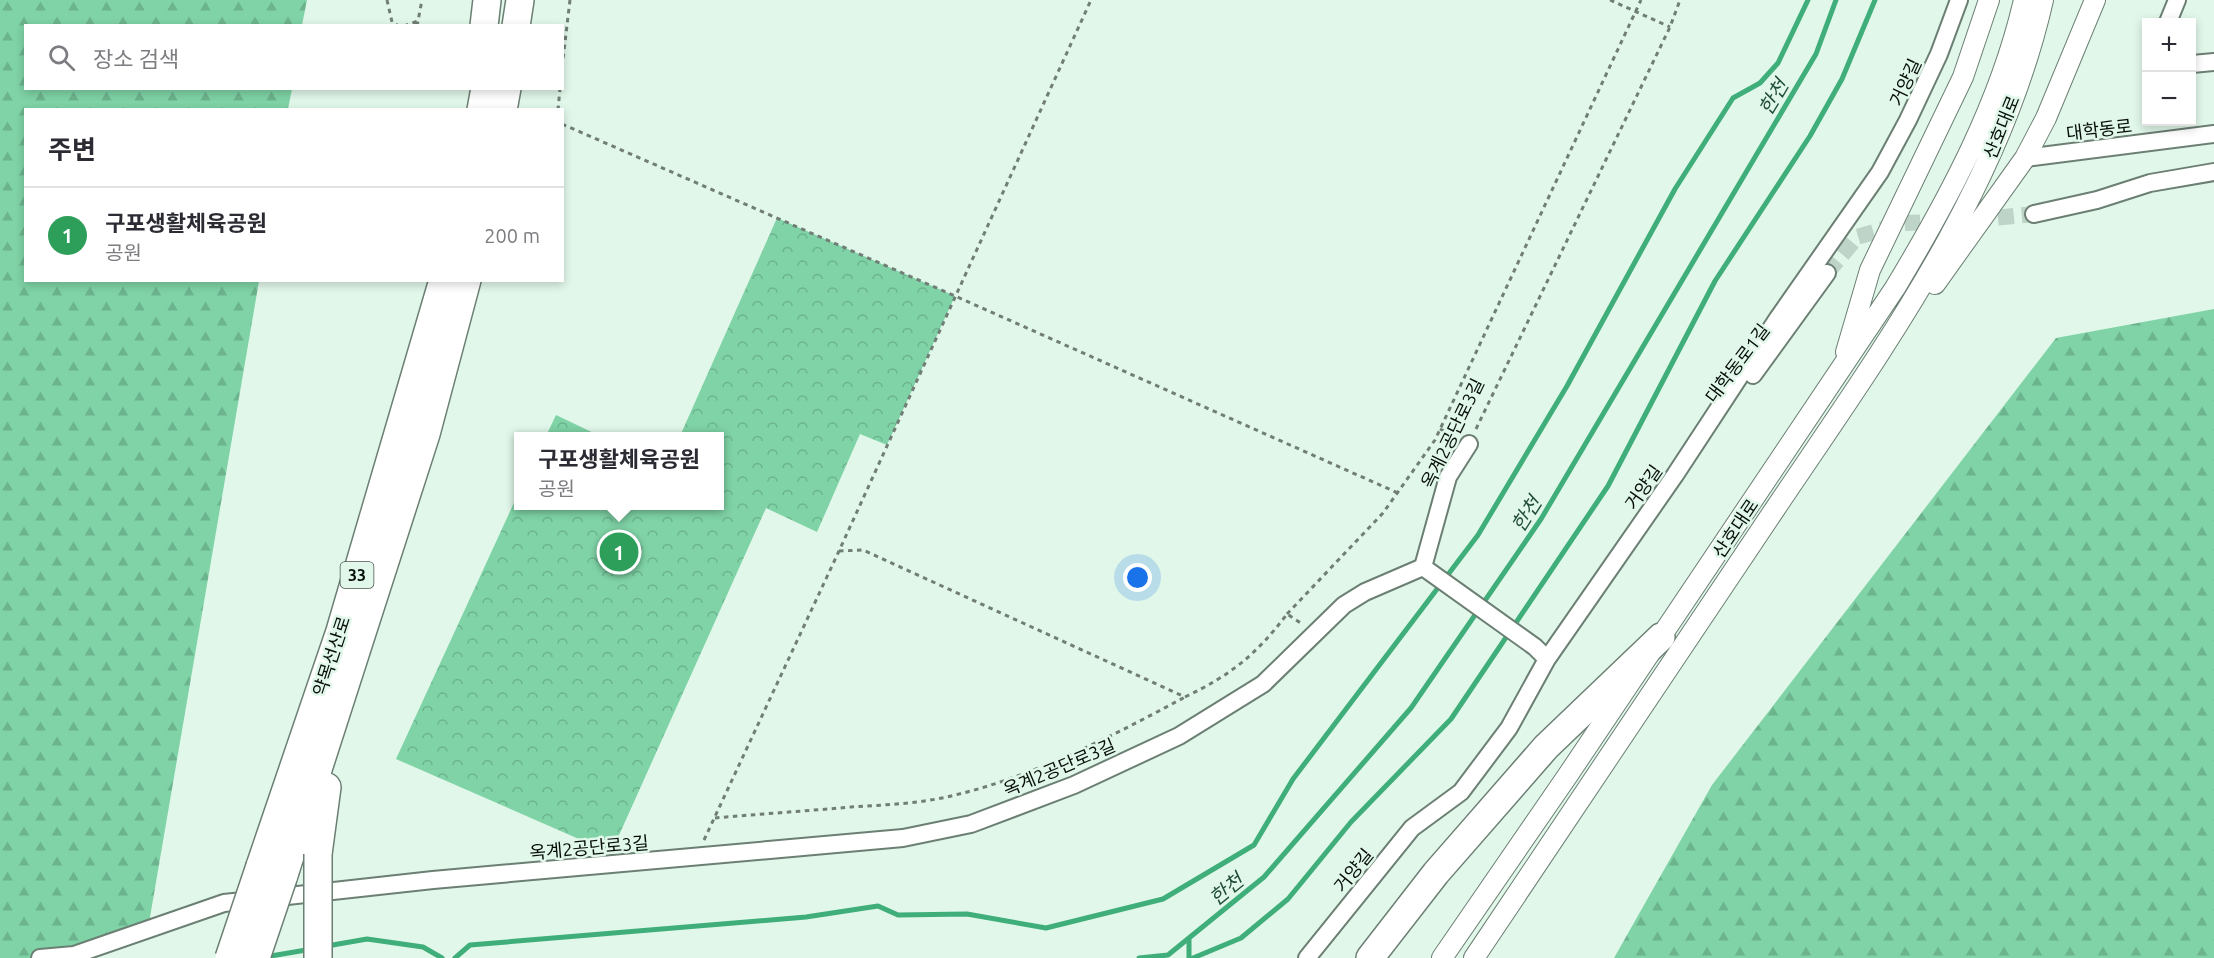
<!DOCTYPE html>
<html lang="ko">
<meta charset="utf-8">
<style>
:root{--surface:#fff;--page:#f2f2f3;--text:#2b2b33;--muted:#7c7c81;--line:#e1e1e2;--accent:#1a73e8}
body{margin:0;font-family:Ubuntu,"Noto Sans KR",sans-serif;background:var(--page);color:var(--text)}
.controls{position:absolute;right:18px;top:18px;display:grid;overflow:hidden;border-radius:0px;box-shadow:0 3px 9px #0003}
.controls button{width:54px;height:54px;display:grid;place-items:center;padding:0;border:0;border-bottom:2px solid var(--line);background:var(--surface);color:var(--text);font:30px sans-serif}
.you{position:absolute;left:1138px;top:578px;width:21px;height:21px;margin:-15px;border:4px solid #fff;border-radius:50%;background:#1a73e8;box-shadow:0 0 0 9px #1a73e833}
.badge{display:grid;place-items:center;width:39px;height:39px;border-radius:50%;background:var(--accent);color:#fff;font-size:20px;font-weight:700}
.pin{position:absolute;translate:-50% -50%;border:3px solid #fff;box-shadow:0 2px 6px #0006}
.popup{position:absolute;left:514px;top:432px;width:210px;height:78px;box-sizing:border-box;display:grid;place-content:center;border-radius:0px;background:var(--surface);filter:drop-shadow(0 2px 4px #0005);font-size:20px;white-space:nowrap;color:var(--muted)}
.popup b{font-size:22px;color:var(--text)}
.popup::after{content:'';position:absolute;left:50%;top:100%;margin-left:-12px;border:12px solid transparent;border-top-color:var(--surface)}
.list{margin:0;padding:0;list-style:none}
h2{display:flex;justify-content:space-between;align-items:center;height:78px;margin:0;padding:0 24px;font-size:26px}
h2 small{font-size:20px;font-weight:400;color:var(--muted)}
.list li{display:grid;grid-template-columns:39px 1fr auto;gap:18px;align-items:center;box-sizing:border-box;height:96px;padding:0 24px;border-top:2px solid var(--line)}
.list b{display:block;font-size:22px;white-space:nowrap}
.list p{margin:0;font-size:20px;white-space:nowrap;color:var(--muted)}
.list em{font-size:20px;font-style:normal;color:var(--muted)}
.icon{flex:none;width:33px;height:33px;fill:none;stroke:currentColor;stroke-width:2;stroke-linecap:round;stroke-linejoin:round}
.map{position:relative;flex:none;width:2214px;height:958px;overflow:hidden}
.search{position:absolute;background:var(--surface);box-shadow:0 3px 9px #0003;left:24px;top:24px;width:540px;height:66px;display:flex;align-items:center;gap:15px;box-sizing:border-box;padding:0 21px;border-radius:0px;color:var(--muted);font-size:22px}
.panel{position:absolute;background:var(--surface);box-shadow:0 3px 9px #0003;left:24px;top:108px;width:540px;height:174px;border-radius:0px}
.map>svg:first-child{display:block}
.forest{fill:url(#forest-firs)}
.park{fill:url(#park-crowns)}
.lines{fill:none;stroke-linecap:round;stroke-linejoin:round}
.stream{stroke:#3fae7a;stroke-width:5}
.minor-tunnel{stroke:#bfd4c8;stroke-width:16;stroke-dasharray:16 8;stroke-linecap:butt}
.minor-casing{stroke:#6b7f73;stroke-width:20}
.tertiary-casing{stroke:#6b7f73;stroke-width:22}
.trunk-casing{stroke:#6b7f73;stroke-width:30}
.path{stroke:#707e76;stroke-width:3;stroke-dasharray:4.5 4.5;stroke-linecap:butt}
.minor{stroke:#fff;stroke-width:16}
.tertiary{stroke:#fff;stroke-width:20}
.trunk{stroke:#fff;stroke-width:27}
.trunk-bridge-casing{stroke:#6b7f73;stroke-width:30;stroke-linecap:butt}
.trunk-bridge{stroke:#fff;stroke-width:27}
.labels{text-anchor:middle;dominant-baseline:central;stroke-width:5;stroke-linejoin:round;paint-order:stroke}
.shield{fill:#e0f7e9;stroke:#48544d;stroke-width:1.5}
.shield-label{font-size:16px;font-weight:bold;fill:#070e0a}
.street-label{font-size:18px;fill:#070e0a;stroke:#e0f7e9}
.water-label{font-size:20px;font-style:italic;fill:#234f39;stroke:#e0f7e9}
</style>
<div class="map">
<svg width="2214" height="958" viewBox="0 0 2214 958">
<defs>
<pattern id="forest-firs" width="22" height="20" patternUnits="userSpaceOnUse" patternTransform="scale(1.5)"><rect width="22" height="20" fill="#7fd3a6"/><path d="M5 1l3.5 6h-7zM16 11l3.5 6h-7z" fill="#6cb48e"/></pattern>
<pattern id="park-crowns" width="20" height="18" patternUnits="userSpaceOnUse" patternTransform="scale(1.5)"><rect width="20" height="18" fill="#7fd3a6"/><path d="M2 6a3 3 0 1 1 6 0M12 15a3 3 0 1 1 6 0" fill="none" stroke="#6cb48e"/></pattern>
</defs>
<rect width="100%" height="100%" fill="#e0f7e9"/>
<path class="forest" d="M0,0H307L302,25L26,26V88L292,89L288,109L26,110V280L259,281L149,923L29,958H0Z
M2214,309V958H1614L1712,785L2056,338Z"/>
<path class="park" d="M777,218L955,296L887,445L860,434L817,532L766,508L611,853L396,759L518,494V506H720V436H680Z
M556,415L600,436H546Z"/>
<g class="lines">
<path class="stream" d="M1189,938V958
M327,946L367,939L423,947L442,958
M265,957L312,949
M455,958L470,945L806,917L878,906L898,915L967,914L1046,928L1163,899L1254,845L1293,779L1478,535L1567,386L1675,189L1733,98L1760,83L1778,63L1808,0
M1139,958L1168,955L1264,877L1411,708L1541,519L1816,54L1836,0
M1193,958L1241,938L1288,899L1351,822L1451,719L1608,486L1715,281L1810,136L1842,79L1875,0"/>
<path class="minor-tunnel" d="M1974,220L2034,214
M1827,273L1857,237L1905,223L1943,222"/>
<g class="minor-casing">
<path id="minor" d="M2168,22L2177,0
M2192,64L2214,62
M2025,158L2214,134
M2034,214L2097,200L2150,183L2214,172
M1753,375L1827,273
M1423,567L1535,647L1547,659
M40,958L74,955L224,903L433,880L903,838L971,824L1074,785L1179,736L1263,684L1344,605L1365,592L1423,567L1448,477L1469,444
M1307,958L1412,828L1461,792L1509,728L1547,659L1675,475L1778,318L1880,172L1908,120L1939,54L1959,0"/>
</g>
<g class="tertiary-casing">
<path id="tertiary" d="M1935,284L2025,158L2046,118L2095,0
M1846,352L1870,270L1963,77L1989,0
M1442,958L1568,775L1895,288C1949,198 2000,104 2024,0
M1474,958C1573,808 1674,659 1775,509C1882,350 2000,190 2043,0"/>
</g>
<g class="trunk-casing">
<path id="trunk" d="M484,26L487,0
M516,26L520,0
M481,110L485,88
M503,110L507,88
M318,854L327,787
M260,866L340,631L443,280
M283,878L426,434L467,280
M1370,958L1436,873L1546,747L1661,637"/>
</g>
<path class="path" d="M387,0L392,22L399,26
M1610,0L1670,27
M404,26L418,21
M417,26L422,0
M562,67L570,0
M558,110L560,88
M562,124L955,296L1398,493
M1440,429L1454,436
M1476,429L1670,27L1680,0
M839,551L863,550L1185,697C1231,675 1257,654 1287,614L1302,624
M1287,614L1383,513L1435,440L1641,0
M715,818C760,814 806,811 851,807C881,805 912,804 942,798C1027,780 1109,738 1185,697
M704,840L839,551L1091,0"/>
<use href="#minor" class="minor"/>
<use href="#tertiary" class="tertiary"/>
<use href="#trunk" class="trunk"/>
<g class="trunk-bridge-casing">
<path id="trunk-bridge" d="M318,854V958
M229,958L260,866
M256,958L283,878"/>
</g>
<use href="#trunk-bridge" class="trunk-bridge"/>
</g>
<g class="labels">
<rect class="shield" x="340.5" y="562" width="33" height="26" rx="4.5"/>
<g class="shield-label">
<text x="357" y="575">33</text>
</g>
<g class="street-label">
<text transform="translate(1905 82) rotate(-65)">거양길</text>
<text transform="translate(2001 127) rotate(-68)">산호대로</text>
<text transform="translate(2099 129) rotate(-7)">대학동로</text>
<text transform="translate(1737 363) rotate(-53)">대학동로1길</text>
<text transform="translate(1452 433) rotate(-64)">옥계2공단로3길</text>
<text transform="translate(1643 487) rotate(-55)">거양길</text>
<text transform="translate(1735 528) rotate(-56)">산호대로</text>
<text transform="translate(331 656) rotate(-72)">약목선산로</text>
<text transform="translate(1059 767) rotate(-23)">옥계2공단로3길</text>
<text transform="translate(589 847) rotate(-5)">옥계2공단로3길</text>
<text transform="translate(1353 870) rotate(-51)">거양길</text>
</g>
<g class="water-label">
<text transform="translate(1773 97) rotate(-59)">한천</text>
<text transform="translate(1526 514) rotate(-57)">한천</text>
<text transform="translate(1226 889) rotate(-39)">한천</text>
</g>
</g>
</svg>
<div class="controls">
<button>+</button>
<button>−</button>
</div>
<div class="you"></div>
<div class="pin badge" style="left:619px;top:552px;background:#2e9e5b">1</div>
<div class="popup"><b>구포생활체육공원</b>공원</div>
<div class="search"><svg class="icon" aria-label="search" viewBox="0 0 24 24"><circle cx="10" cy="10" r="6"/><path d="M15 15l6 6"/></svg>장소 검색</div>
<section class="panel">
<h2>주변<small></small></h2>
<ul class="list">
<li><span class="badge" style="background:#2e9e5b">1</span><div><b>구포생활체육공원</b><p>공원</p></div><em>200 m</em></li>
</ul>
</section>
</div>
